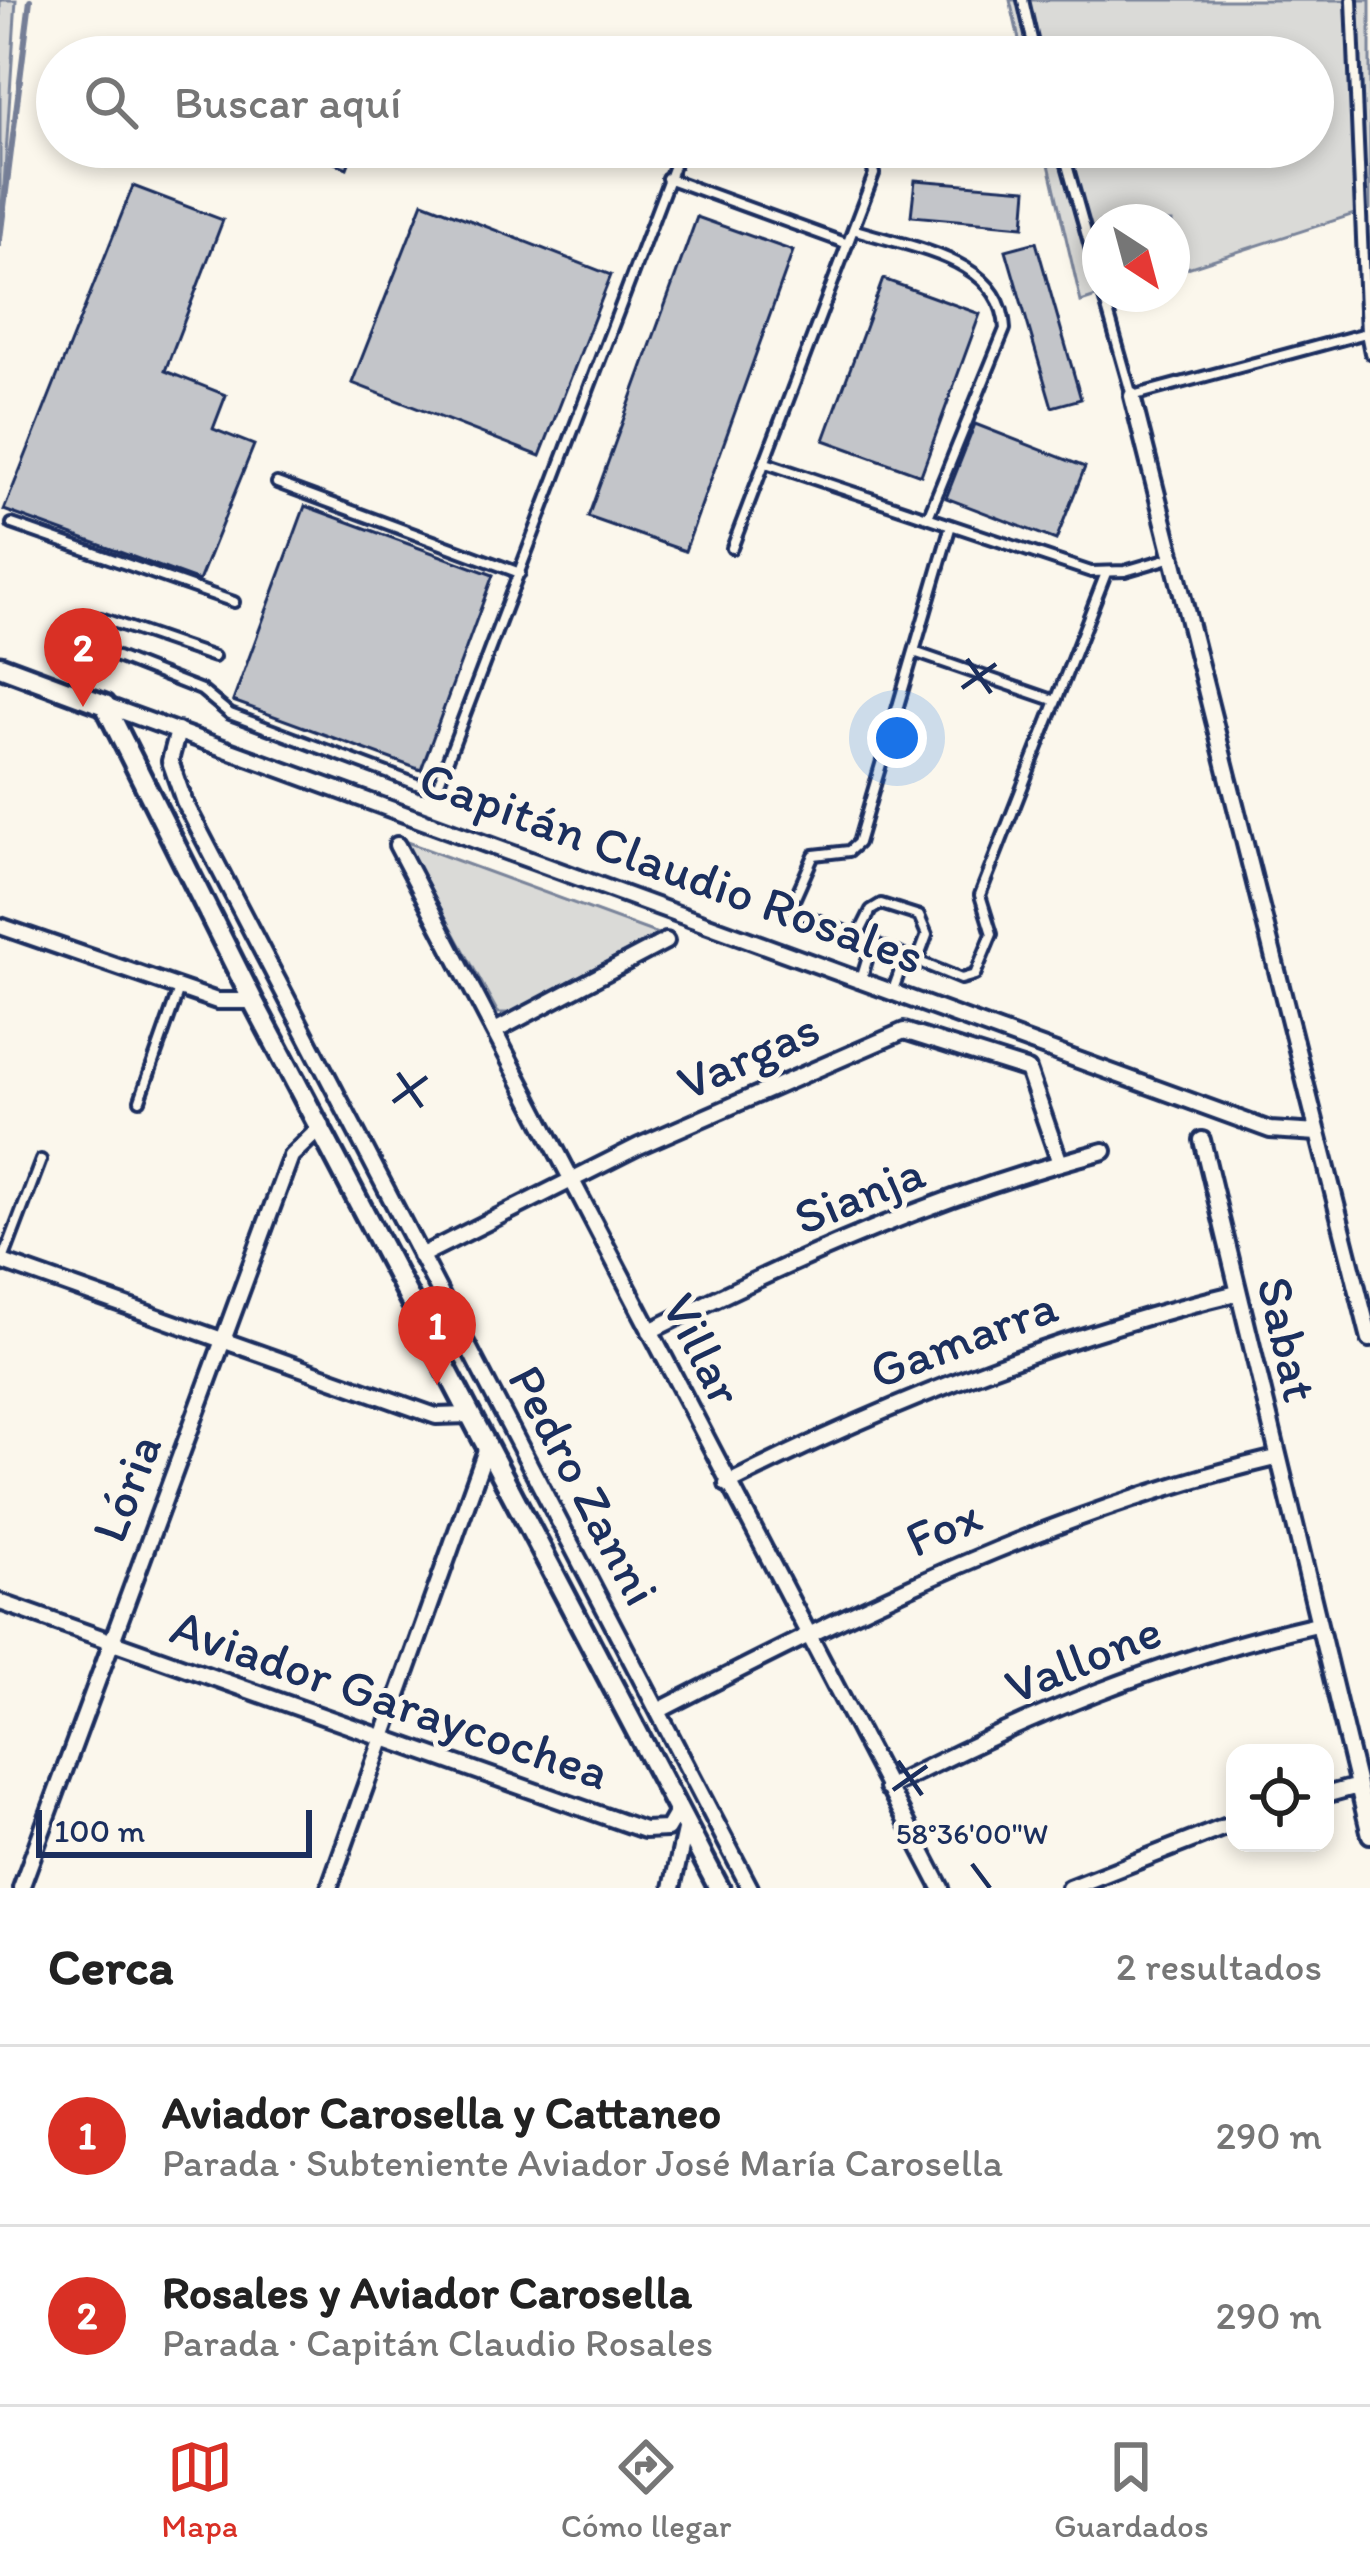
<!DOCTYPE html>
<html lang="es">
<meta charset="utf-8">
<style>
:root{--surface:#fff;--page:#f6f6f6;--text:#222;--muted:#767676;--line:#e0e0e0;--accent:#d93025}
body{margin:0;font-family:Itim,sans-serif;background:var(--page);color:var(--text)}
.controls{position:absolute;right:36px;bottom:36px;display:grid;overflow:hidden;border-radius:24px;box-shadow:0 6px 18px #0003}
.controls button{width:108px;height:108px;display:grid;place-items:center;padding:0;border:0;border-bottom:3px solid var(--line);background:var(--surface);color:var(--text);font:60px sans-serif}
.compass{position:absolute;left:1082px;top:204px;width:108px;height:108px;border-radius:50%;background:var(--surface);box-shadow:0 6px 18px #0003;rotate:144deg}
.scale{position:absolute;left:36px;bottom:30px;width:276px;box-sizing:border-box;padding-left:12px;border:6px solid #1b2f5e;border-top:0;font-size:33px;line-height:42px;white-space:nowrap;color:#1b2f5e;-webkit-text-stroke:9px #fbf7ec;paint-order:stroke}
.you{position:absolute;left:897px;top:738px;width:42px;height:42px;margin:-30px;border:9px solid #fff;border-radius:50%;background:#1a73e8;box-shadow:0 0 0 18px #1a73e833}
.badge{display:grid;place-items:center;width:78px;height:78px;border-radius:50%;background:var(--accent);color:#fff;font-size:39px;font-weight:700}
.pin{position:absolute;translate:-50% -99px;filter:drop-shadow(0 3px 6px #0008)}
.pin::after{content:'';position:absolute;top:63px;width:42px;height:36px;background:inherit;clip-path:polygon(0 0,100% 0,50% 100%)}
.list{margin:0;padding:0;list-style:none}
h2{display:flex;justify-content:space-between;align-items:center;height:156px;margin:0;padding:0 48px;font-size:51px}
h2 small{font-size:39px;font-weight:400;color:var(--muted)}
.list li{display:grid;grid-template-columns:78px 1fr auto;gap:36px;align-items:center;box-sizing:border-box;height:180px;padding:0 48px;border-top:3px solid var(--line)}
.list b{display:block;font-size:45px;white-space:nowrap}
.list p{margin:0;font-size:39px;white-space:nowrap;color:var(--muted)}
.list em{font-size:39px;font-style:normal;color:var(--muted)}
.icon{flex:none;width:66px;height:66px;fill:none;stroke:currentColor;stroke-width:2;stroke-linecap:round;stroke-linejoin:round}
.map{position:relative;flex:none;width:1370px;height:1888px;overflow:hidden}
.search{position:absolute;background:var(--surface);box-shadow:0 6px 18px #0003;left:36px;right:36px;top:36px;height:132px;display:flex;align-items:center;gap:30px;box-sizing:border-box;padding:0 42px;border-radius:66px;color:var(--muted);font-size:45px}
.sheet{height:516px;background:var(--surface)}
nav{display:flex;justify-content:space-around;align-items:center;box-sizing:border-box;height:168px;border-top:3px solid var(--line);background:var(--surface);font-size:33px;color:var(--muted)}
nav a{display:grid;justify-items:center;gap:6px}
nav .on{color:var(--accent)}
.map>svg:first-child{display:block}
.green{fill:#dadad7;stroke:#7a849a;stroke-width:3}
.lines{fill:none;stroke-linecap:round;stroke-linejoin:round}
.stream{stroke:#747e96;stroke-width:6}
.building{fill:#c3c5c9;stroke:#1b2f5e;stroke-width:3}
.service-casing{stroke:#1b2f5e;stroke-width:16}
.minor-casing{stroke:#1b2f5e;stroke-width:22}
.tertiary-casing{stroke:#1b2f5e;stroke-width:27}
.service{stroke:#fbf7ec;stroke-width:8}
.minor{stroke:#fbf7ec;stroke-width:14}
.tertiary{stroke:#fbf7ec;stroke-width:18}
.ticks{fill:none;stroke:#1b2f5e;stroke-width:4.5}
.labels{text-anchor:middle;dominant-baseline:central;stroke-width:10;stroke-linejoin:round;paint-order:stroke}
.street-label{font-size:51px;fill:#1b2f5e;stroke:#fbf7ec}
.ticks-label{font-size:30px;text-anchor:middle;fill:#1b2f5e;stroke:#fbf7ec;stroke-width:10;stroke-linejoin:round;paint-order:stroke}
</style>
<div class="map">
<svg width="1370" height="1888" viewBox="0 0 1370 1888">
<rect width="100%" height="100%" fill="#fbf7ec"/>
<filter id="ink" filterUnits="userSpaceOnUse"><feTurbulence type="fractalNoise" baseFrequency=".00833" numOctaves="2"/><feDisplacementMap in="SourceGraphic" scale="24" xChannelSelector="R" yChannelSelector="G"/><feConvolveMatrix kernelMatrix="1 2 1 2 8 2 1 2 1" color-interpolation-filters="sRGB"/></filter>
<g filter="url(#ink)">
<path class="green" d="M0,0H16L0,247Z
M1010,0H1370V209L1172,273V222H1100V294H1105L1081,302L1045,147H1313V57H1023Z
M404,841L658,934L510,1013H498Z"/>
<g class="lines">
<path class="stream" d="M0,239L30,0"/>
</g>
<path class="building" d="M295,147H355L347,168Z
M915,180L1027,189L1024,226L911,216Z
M133,186L223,220L165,371L226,395L213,429L254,445L199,581L4,510Z
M423,202L611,275L540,456L352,383Z
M697,217L793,251L685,551L588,517Z
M1036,242L1081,399L1052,407L1006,250Z
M883,279L980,314L921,475L824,440Z
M975,424L1085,467L1056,540L946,498Z
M305,506L493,575L421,770L233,701Z"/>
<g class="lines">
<g class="service-casing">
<path id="service" d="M1023,0L1036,57
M1062,147L1100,282
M667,178L848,244
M853,229C909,248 1002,257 1005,329L928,517
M1103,294L1132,396L1366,333L1352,0
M1366,333L1370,353
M766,463L1091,572L1125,571L1173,557
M277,483L520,573
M12,524L234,602
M951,525L858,843L849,851L814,855L790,909L961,979L975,975L992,934L980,895L1106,573
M732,548L874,174L870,158L839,147
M914,652L1056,701
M214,657L101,618L85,617L77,623L75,633L84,644L201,690L230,714L422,786L438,785L681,147
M857,938L871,910L881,904L919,916L927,935L917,962
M861,980L872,944
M893,990L905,957
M140,1100L179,989
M3,1260L41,1160"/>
</g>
<g class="minor-casing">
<path id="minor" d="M1132,396L1370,1339
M105,705L1270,1130L1318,1133
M178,731L170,761L184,801L750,1888
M397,845L941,1888
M0,926L217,1001H253
M495,1031L666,941
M1202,1140L1370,1835
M420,1256L639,1146L904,1031L1028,1070L1060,1163
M0,1261L436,1416L470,1415
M650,1331C796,1258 946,1192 1104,1151
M727,1484C892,1401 1058,1336 1237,1293
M0,1602L644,1830L667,1829L678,1810
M658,1711C859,1608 1055,1510 1276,1458
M887,1788C1025,1717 1166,1658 1317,1624
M1325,1795L1358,1786
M21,1888L291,1156L322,1126
M329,1888L487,1447
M672,1888L686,1826
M1069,1888L1235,1823"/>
</g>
<g class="tertiary-casing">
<path id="tertiary" d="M0,666L105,705L253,1001L719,1888"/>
</g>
<use href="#service" class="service"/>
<use href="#minor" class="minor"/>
<use href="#tertiary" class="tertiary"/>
</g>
</g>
<path class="ticks" d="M967,659L991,693M962,688L996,664M398,1073L422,1107M393,1102L427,1077M898,1761L922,1795M893,1790L927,1766M972,1864L990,1888"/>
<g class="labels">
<g class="street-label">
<text transform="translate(672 867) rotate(20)">Capitán Claudio Rosales</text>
<text transform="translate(748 1055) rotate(-24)">Vargas</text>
<text transform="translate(859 1194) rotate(-22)">Sianja</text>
<text transform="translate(963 1338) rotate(-21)">Gamarra</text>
<text transform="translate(1288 1339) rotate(77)">Sabat</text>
<text transform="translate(703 1349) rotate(63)">Villar</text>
<text transform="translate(584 1485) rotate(62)">Pedro Zanni</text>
<text transform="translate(126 1488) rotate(-69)">Lória</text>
<text transform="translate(943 1527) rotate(-23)">Fox</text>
<text transform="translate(1083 1658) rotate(-22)">Vallone</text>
<text transform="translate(390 1699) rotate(19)">Aviador Garaycochea</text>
</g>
</g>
<g class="ticks-label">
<text x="972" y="1844">58°36'00"W</text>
</g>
</svg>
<div class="controls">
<button><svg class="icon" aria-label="locate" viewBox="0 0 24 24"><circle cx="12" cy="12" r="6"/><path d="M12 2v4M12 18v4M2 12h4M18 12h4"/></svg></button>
</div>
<svg class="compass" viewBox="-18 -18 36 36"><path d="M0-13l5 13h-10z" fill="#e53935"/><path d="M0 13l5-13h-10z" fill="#767676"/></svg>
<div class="scale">100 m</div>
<div class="you"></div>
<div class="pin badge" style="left:437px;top:1385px">1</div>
<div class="pin badge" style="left:83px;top:707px">2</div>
<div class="search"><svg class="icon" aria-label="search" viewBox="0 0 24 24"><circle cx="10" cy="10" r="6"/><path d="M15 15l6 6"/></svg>Buscar aquí</div>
</div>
<section class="sheet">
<h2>Cerca<small>2 resultados</small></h2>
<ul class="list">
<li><span class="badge">1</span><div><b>Aviador Carosella y Cattaneo</b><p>Parada · Subteniente Aviador José María Carosella</p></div><em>290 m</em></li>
<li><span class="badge">2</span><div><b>Rosales y Aviador Carosella</b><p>Parada · Capitán Claudio Rosales</p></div><em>290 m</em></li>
</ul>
</section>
<nav>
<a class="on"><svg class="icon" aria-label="map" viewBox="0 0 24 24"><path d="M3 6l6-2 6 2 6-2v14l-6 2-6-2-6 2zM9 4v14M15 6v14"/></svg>Mapa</a>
<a><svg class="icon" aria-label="directions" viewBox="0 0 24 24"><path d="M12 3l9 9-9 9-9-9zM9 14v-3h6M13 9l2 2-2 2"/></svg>Cómo llegar</a>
<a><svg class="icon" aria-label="saved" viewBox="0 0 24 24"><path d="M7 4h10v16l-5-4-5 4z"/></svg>Guardados</a>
</nav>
